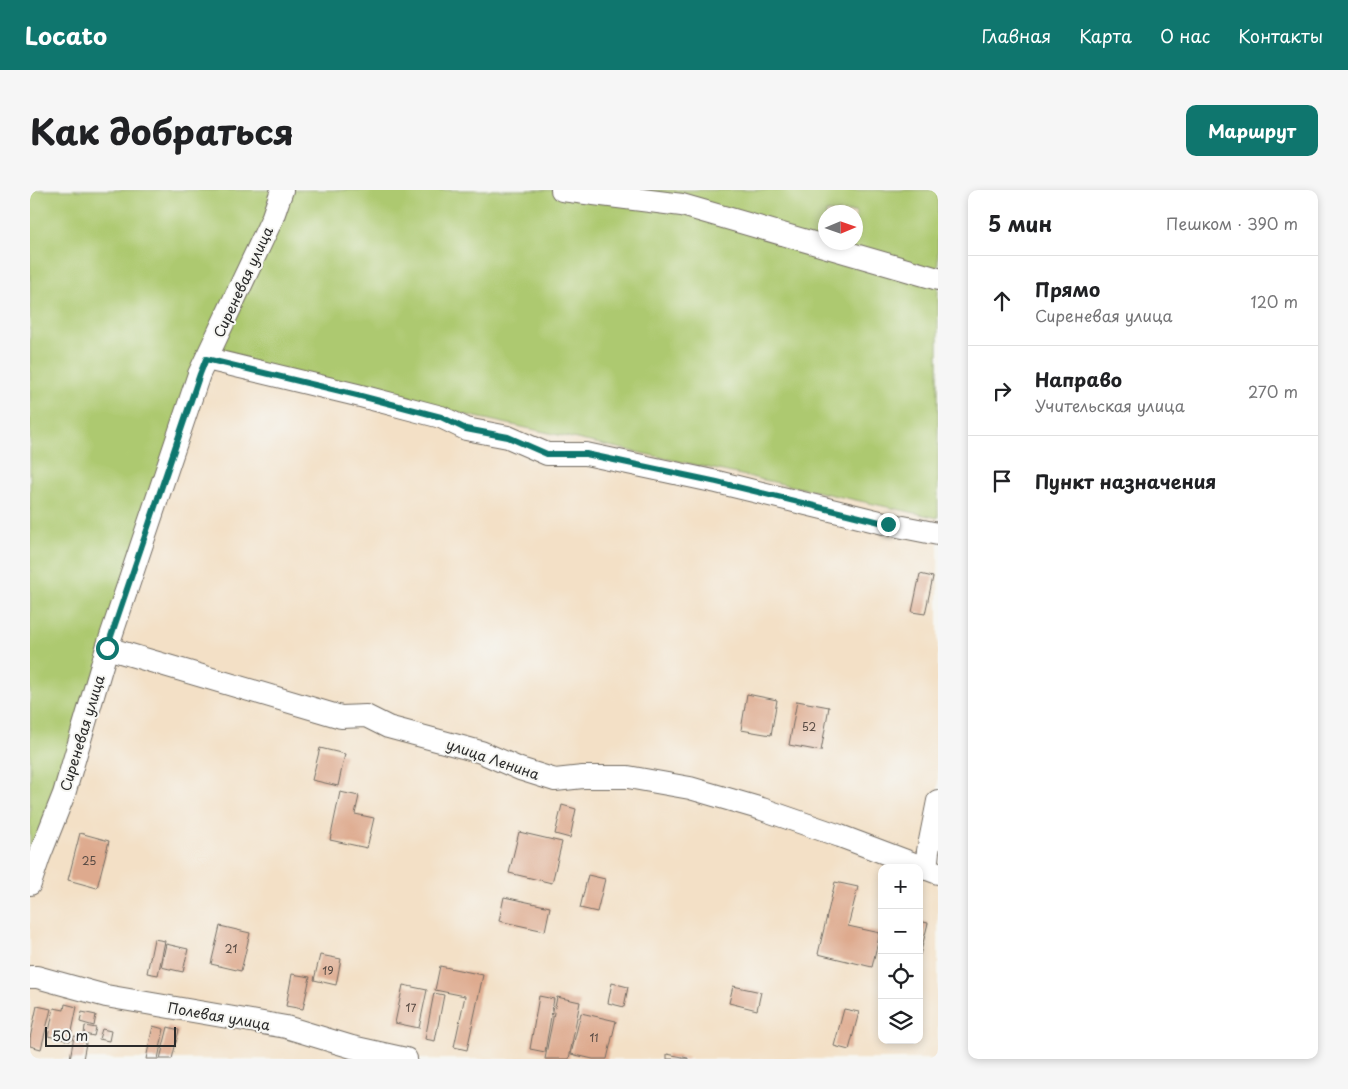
<!DOCTYPE html>
<html lang="ru">
<meta charset="utf-8">
<style>
:root{--surface:#fff;--page:#f6f6f6;--text:#202124;--muted:#757577;--line:#e0e0e0;--accent:#0f766e}
body{margin:0;font-family:"Playpen Sans",sans-serif;background:var(--page);color:var(--text)}
.controls{position:absolute;right:15px;bottom:15px;display:grid;overflow:hidden;border-radius:10px;box-shadow:0 2px 8px #0003}
.controls button{width:45px;height:45px;display:grid;place-items:center;padding:0;border:0;border-bottom:1px solid var(--line);background:var(--surface);color:var(--text);font:25px sans-serif}
.compass{position:absolute;left:788px;top:15px;width:45px;height:45px;border-radius:50%;background:var(--surface);box-shadow:0 2px 8px #0003;rotate:88deg}
.scale{position:absolute;left:15px;bottom:12px;width:131px;box-sizing:border-box;padding-left:5px;border:2px solid #2b2b2b;border-top:0;font-size:14px;line-height:18px;white-space:nowrap;color:#2b2b2b;-webkit-text-stroke:4px #f6f6f2;paint-order:stroke}
.stop{position:absolute;width:15px;height:15px;margin:-11px;border:4px solid #0f766e;border-radius:50%;background:#fff}
.stop.end{background:#0f766e;border-color:#fff;box-shadow:0 1px 5px #0008}
.list{margin:0;padding:0;list-style:none}
h2{display:flex;justify-content:space-between;align-items:center;height:65px;margin:0;padding:0 20px;font-size:21px}
h2 small{font-size:16px;font-weight:400;color:var(--muted)}
.list li{display:grid;grid-template-columns:32px 1fr auto;gap:15px;align-items:center;box-sizing:border-box;height:90px;padding:0 20px;border-top:1px solid var(--line)}
.list b{display:block;font-size:19px;white-space:nowrap}
.list p{margin:0;font-size:16px;white-space:nowrap;color:var(--muted)}
.list em{font-size:16px;font-style:normal;color:var(--muted)}
.icon{flex:none;width:28px;height:28px;fill:none;stroke:currentColor;stroke-width:2;stroke-linecap:round;stroke-linejoin:round}
.map{position:relative;flex:none;width:908px;height:869px;overflow:hidden;border-radius:10px}
header{display:flex;align-items:center;gap:30px;box-sizing:border-box;height:70px;padding:0 25px;background:var(--accent);color:#fff}
header strong{font-size:24px}
nav{display:flex;gap:28px;margin-inline-start:auto;font-size:18px}
.intro{display:flex;align-items:center;justify-content:space-between;box-sizing:border-box;height:120px;padding:0 30px}
h1{margin:0;font-size:35px}
.button{padding:12px 22px;border-radius:10px;background:var(--accent);color:#fff;font-size:18px;font-weight:700}
main{display:flex;gap:30px;padding:0 30px}
aside{flex:1;background:var(--surface);border-radius:10px;box-shadow:0 2px 8px #0003}
.map>svg:first-child{display:block}
.green{fill:#adc96f;stroke:#6c7a4d;fill-rule:evenodd}
.building{fill:#deaa8e}
.lines{fill:none;stroke-linecap:round;stroke-linejoin:round}
.minor-casing{stroke:#716a61;stroke-width:24}
.minor{stroke:#fff;stroke-width:22}
.route{stroke:#0f766e;stroke-width:6}
.labels{text-anchor:middle;dominant-baseline:central;stroke-width:4;stroke-linejoin:round;paint-order:stroke}
.number-label{font-size:11px;fill:#584b44}
.street-label{font-size:14px;fill:#2b2b2b;stroke:#f6f6f2}
</style>
<header>
<strong>Locato</strong>
<nav><a>Главная</a><a>Карта</a><a>О нас</a><a>Контакты</a></nav>
</header>
<div class="intro"><h1>Как добраться</h1><a class="button">Маршрут</a></div>
<main>
<div class="map">
<svg width="908" height="869" viewBox="0 0 908 869">
<rect width="100%" height="100%" fill="#f6f6f2"/>
<filter id="ink" filterUnits="userSpaceOnUse"><feTurbulence type="fractalNoise" baseFrequency=".02" numOctaves="2"/><feDisplacementMap in="SourceGraphic" scale="10" xChannelSelector="R" yChannelSelector="G"/><feConvolveMatrix kernelMatrix="1 2 1 2 8 2 1 2 1" color-interpolation-filters="sRGB"/></filter>
<filter id="wash" filterUnits="userSpaceOnUse"><feTurbulence type="fractalNoise" baseFrequency=".0096" numOctaves="4" result="noise"/><feDisplacementMap in="SourceGraphic" scale="20" xChannelSelector="R" yChannelSelector="G"/><feGaussianBlur stdDeviation="1.12" result="paint"/><feColorMatrix in="noise" values="0 0 0 0 0 0 0 0 0 0 0 0 0 0 0 0 0 1.4 0 .05"/><feComposite in="paint" operator="in"/></filter>
<g filter="url(#wash)">
<rect width="100%" height="100%" fill="#f3e0c6"/>
<path class="green" d="M0,0H908V328L181,169L0,675ZM796,22H826V52H796Z"/>
<g id="blocks">
<path class="building" d="M890,384L903,387L895,424L882,422Z
M717,504L747,510L741,545L711,540Z
M767,511L799,517L791,561L759,555Z
M290,558L315,564L308,596L282,590Z
M310,602L329,606L325,624L344,628L337,658L300,650Z
M532,615L546,619L540,648L525,644Z
M489,642L532,652L522,693L479,683Z
M50,643L79,651L67,698L38,690Z
M558,685L575,689L567,722L550,718Z
M805,692L828,697L818,736L850,743L842,777L788,764Z
M474,707L520,717L515,741L469,731Z
M889,731L898,733L890,765H889Z
M190,736L220,743L211,781L181,774Z
M124,749L135,751L128,785L117,783Z
M136,754L158,759L153,782L131,777Z
M290,765L311,769L306,795L284,790Z
M410,776L453,785L437,860L424,857L435,806L405,800Z
M262,784L280,787L273,819L256,816Z
M582,793L598,797L594,817L578,813Z
M373,795L397,800L389,838L365,833Z
M703,796L731,802L727,820L699,813Z
M404,803L414,805L405,851L395,849Z
M509,806L524,809L515,862L500,859Z
M527,807L550,812L539,869H515Z
M35,814L47,817L40,851L18,846L24,818L34,820Z
M7,816L21,819L11,859L0,856V848Z
M814,819L829,822L819,860L804,856Z
M52,822L66,825L64,836L50,832Z
M551,823L586,831L577,869H563L541,864Z
M55,836L66,838L64,846L54,844Z
M123,836L134,839L128,869H116Z
M138,837L149,840L142,869H130Z
M72,839L81,841L79,851L69,849Z
M44,846L57,848L53,869H40Z
M637,864L658,868V869H637Z"/>
</g>
</g>
<g filter="url(#ink)">
<use href="#blocks" fill-opacity="0" stroke="#716a61" stroke-width="1"/>
<g class="lines">
<g class="minor-casing">
<path id="minor" d="M532,0L652,15L908,89
M177,169L327,205L411,227L436,239L478,247L517,264H556L687,292L858,334L908,344
M77,458L311,527L336,526L358,537L451,562L490,579L525,590L553,587H598L660,598L732,619L810,646L908,683
M896,679L898,661L908,611
M0,694L9,667L34,604L77,458L169,184L242,29L252,0
M0,787H7L76,806L256,837L322,857L376,869"/>
</g>
<use href="#minor" class="minor"/>
</g>
</g>
<g class="lines" filter="url(#ink)">
<path class="route" d="M77,458L170,184L176,169L327,205L411,227L436,239L478,247L517,264H556L687,292L858,334"/>
</g>
<g class="labels">
<g class="number-label">
<text x="779" y="536">52</text>
<text x="59" y="670">25</text>
<text x="201" y="758">21</text>
<text x="298" y="780">19</text>
<text x="381" y="817">17</text>
<text x="564" y="847">11</text>
</g>
<g class="street-label">
<text transform="translate(213 92) rotate(-65)">Сиреневая улица</text>
<text transform="translate(52 543) rotate(-73)">Сиреневая улица</text>
<text transform="translate(463 569) rotate(19)">улица Ленина</text>
<text transform="translate(189 826) rotate(10)">Полевая улица</text>
</g>
</g>
</svg>
<div class="controls">
<button>+</button>
<button>−</button>
<button><svg class="icon" aria-label="locate" viewBox="0 0 24 24"><circle cx="12" cy="12" r="6"/><path d="M12 2v4M12 18v4M2 12h4M18 12h4"/></svg></button>
<button><svg class="icon" aria-label="layers" viewBox="0 0 24 24"><path d="M12 4l9 5-9 5-9-5zM3 14l9 5 9-5"/></svg></button>
</div>
<svg class="compass" viewBox="-18 -18 36 36"><path d="M0-13l5 13h-10z" fill="#e53935"/><path d="M0 13l5-13h-10z" fill="#757577"/></svg>
<div class="scale">50 m</div>
<div class="stop" style="left:77px;top:458px"></div>
<div class="stop end" style="left:858px;top:334px"></div>
</div>
<aside>
<h2>5 мин<small>Пешком · 390 m</small></h2>
<ul class="list">
<li><svg class="icon" aria-label="ahead" viewBox="0 0 24 24"><path d="M12 20V5M6 11l6-6 6 6"/></svg><div><b>Прямо</b><p>Сиреневая улица</p></div><em>120 m</em></li>
<li><svg class="icon" aria-label="right" viewBox="0 0 24 24"><path d="M7 20v-9h11M14 6l5 5-5 5"/></svg><div><b>Направо</b><p>Учительская улица</p></div><em>270 m</em></li>
<li><svg class="icon" aria-label="arrive" viewBox="0 0 24 24"><path d="M6 21V4h12l-3 4 3 4H6"/></svg><div><b>Пункт назначения</b></div></li>
</ul>
</aside>
</main>
